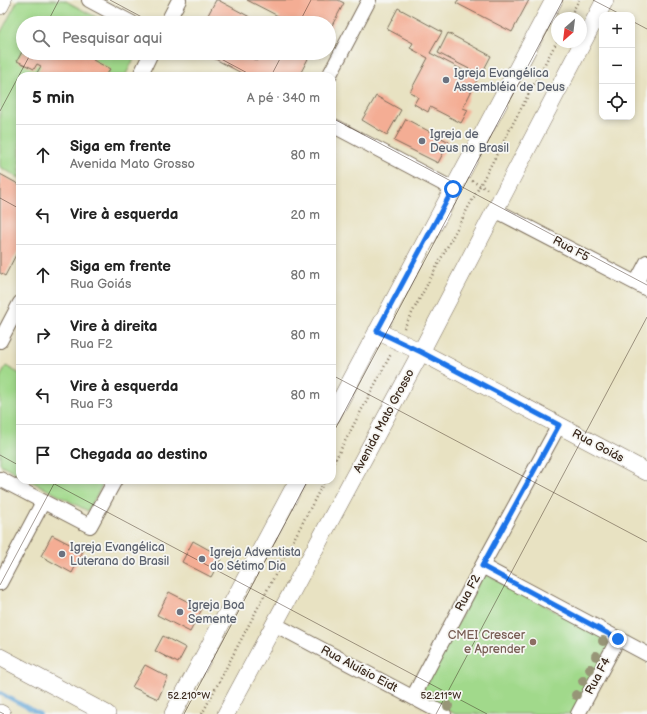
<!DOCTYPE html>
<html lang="pt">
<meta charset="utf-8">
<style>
:root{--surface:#fff;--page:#f6f6f6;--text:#222;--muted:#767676;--line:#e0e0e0}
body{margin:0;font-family:"Balsamiq Sans",sans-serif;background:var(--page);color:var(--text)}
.controls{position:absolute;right:12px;top:12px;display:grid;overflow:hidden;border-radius:8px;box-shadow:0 2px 6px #0003}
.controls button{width:36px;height:36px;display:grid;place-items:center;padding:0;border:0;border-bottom:1px solid var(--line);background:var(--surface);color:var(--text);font:20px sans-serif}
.compass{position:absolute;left:551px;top:12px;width:36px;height:36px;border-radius:50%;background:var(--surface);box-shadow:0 2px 6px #0003;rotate:208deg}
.stop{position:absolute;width:12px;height:12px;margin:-9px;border:3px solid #1a73e8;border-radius:50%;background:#fff}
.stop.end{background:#1a73e8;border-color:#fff;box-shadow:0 1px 4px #0008}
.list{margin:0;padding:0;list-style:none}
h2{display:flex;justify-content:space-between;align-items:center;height:52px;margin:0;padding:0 16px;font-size:17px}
h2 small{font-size:13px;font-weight:400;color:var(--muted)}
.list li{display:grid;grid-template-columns:26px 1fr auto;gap:12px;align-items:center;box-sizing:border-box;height:60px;padding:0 16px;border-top:1px solid var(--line)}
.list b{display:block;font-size:15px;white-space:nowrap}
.list p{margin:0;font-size:13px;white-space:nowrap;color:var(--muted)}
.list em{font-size:13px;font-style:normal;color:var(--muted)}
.icon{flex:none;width:22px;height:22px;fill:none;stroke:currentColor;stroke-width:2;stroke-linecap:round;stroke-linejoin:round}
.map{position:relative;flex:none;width:647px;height:714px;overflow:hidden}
.search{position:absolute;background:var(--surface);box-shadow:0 2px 6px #0003;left:16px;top:16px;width:320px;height:44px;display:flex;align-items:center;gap:10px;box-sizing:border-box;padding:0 14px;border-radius:22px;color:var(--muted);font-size:15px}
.panel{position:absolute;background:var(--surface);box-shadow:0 2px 6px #0003;left:16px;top:72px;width:320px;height:412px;border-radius:12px}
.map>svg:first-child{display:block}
.green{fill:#a1d98b;stroke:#6e8254}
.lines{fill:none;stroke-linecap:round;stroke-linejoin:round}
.stream{stroke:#62a5d7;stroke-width:4}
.building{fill:#f4ad94}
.minor-casing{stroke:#786a57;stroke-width:16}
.tertiary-casing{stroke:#786a57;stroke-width:18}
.path{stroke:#786a57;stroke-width:2.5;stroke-dasharray:1 3;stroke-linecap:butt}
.minor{stroke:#fff;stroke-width:14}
.tertiary{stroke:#fff;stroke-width:17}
.tree{fill:#979577}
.route{stroke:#1a73e8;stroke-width:5}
.ticks{fill:none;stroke:#3b2a1e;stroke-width:1;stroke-opacity:0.45}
.worship-dot{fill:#6b7280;stroke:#f6f6f2;stroke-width:1.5}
.education-dot{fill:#8d6e63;stroke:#f6f6f2;stroke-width:1.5}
.labels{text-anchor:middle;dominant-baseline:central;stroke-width:3.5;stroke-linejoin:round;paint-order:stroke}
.worship-label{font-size:12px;fill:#5b616d;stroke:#f6f6f2;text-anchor:start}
.street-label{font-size:12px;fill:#3b2a1e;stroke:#f6f6f2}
.education-label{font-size:12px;fill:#785e54;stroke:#f6f6f2;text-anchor:end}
.ticks-label{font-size:10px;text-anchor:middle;fill:#3b2a1e;stroke:#f6f6f2;stroke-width:3.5;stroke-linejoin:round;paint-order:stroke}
</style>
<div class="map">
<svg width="647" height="714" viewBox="0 0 647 714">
<rect width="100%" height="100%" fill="#f6f6f2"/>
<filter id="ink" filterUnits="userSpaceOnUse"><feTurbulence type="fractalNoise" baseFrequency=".025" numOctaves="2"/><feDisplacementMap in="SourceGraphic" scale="8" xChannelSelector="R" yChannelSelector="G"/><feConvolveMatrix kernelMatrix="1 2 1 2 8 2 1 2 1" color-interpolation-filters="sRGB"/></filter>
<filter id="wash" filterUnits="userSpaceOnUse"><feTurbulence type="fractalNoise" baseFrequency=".012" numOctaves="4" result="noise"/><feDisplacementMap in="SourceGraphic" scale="16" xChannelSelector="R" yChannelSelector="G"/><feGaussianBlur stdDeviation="0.9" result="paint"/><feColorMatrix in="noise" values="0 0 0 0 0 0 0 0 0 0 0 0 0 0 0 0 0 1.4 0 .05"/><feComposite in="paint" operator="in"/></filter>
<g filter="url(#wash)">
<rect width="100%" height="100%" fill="#e8e2c2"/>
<path class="green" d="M18,0H64L107,23H23V53H137L125,76H20V178L0,167V34Z
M6,366L20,374V475L0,464V378Z
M29,480H105L88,511Z
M484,573L611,641L572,714H455L420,695Z"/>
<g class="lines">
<path class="stream" d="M0,693L40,714"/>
</g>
<g id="blocks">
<path class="building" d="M216,0H218L261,23H224L208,15Z
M247,0H338L344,3L329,31V23H277L280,17Z
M458,0H529L512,32L456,3Z
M398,8L442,32L430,53L478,78L463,108L468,110L461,123L430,107L428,112L414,104L418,97L410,92L428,58L410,48L413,43L387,29Z
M448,33L491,56L481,75L438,53Z
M23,50V53H97L93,60L110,69L106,76H35L41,66L37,64L34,69L17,61Z
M204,53H243L257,61L261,53H311L299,76H247Z
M376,96L401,110L387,135L362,120Z
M406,119L449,142L438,163L394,141Z
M0,174L20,185V247L5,276L0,273Z
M52,535L83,551L72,573L41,556Z
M193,541L222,557L211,577L182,562Z
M169,592L202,609L190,632L157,615Z
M163,636L186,648L178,663L155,651Z
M145,665L168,677L158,699L132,687Z"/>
</g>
</g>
<g filter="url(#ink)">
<use href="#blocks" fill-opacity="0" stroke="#786a57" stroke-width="1"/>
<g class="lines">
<g class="minor-casing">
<path id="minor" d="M89,0L132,23
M167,23L179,0
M140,76L151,53
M329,76L369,0
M332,125L453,189
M495,210L647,289
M636,283L647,262
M0,341L20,303
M0,479L90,526L115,480
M482,566L647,654
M0,583L43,502
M274,624L444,714
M413,697L482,566L559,425
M578,714L618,639"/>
</g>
<g class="tertiary-casing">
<path id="tertiary" d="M0,6L3,0
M377,331L421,352L647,472
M332,416L554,0
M0,657L107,714
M0,713L2,714
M173,714L298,480
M226,714L421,352L605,0"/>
</g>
<path class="path" d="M569,18L579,0
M472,181L489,190
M404,328L557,41
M332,466L391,354
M202,714L325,480"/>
<use href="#minor" class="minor"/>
<use href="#tertiary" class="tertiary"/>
</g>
<g class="tree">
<circle cx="603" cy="641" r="5"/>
<circle cx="596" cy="656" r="5"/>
<circle cx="590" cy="669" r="5"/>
<circle cx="583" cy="681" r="5"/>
<circle cx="576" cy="695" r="5"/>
<circle cx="434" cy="697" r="5"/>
<circle cx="448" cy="706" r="5"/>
</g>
</g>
<g class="lines" filter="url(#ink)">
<path class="route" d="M453,189L377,331L421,352L559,425L482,566L618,639"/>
</g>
<path class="ticks" d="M110,0L153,23M593,0L622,15M632,21L647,29M47,23L59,0M299,23L311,0M210,53L253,76M271,76L283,53M0,111L31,53M332,118L647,285M0,198L20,209M332,375L647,542M332,435L563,0M0,455L20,466M47,480L487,714M0,585L56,480M0,712L4,714M184,714L308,480M436,714L647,317"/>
<g class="worship-dot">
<circle cx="446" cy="80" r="4"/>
<circle cx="422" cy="141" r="4"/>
<circle cx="62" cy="554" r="4"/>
<circle cx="202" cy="559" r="4"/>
<circle cx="180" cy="612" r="4"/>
</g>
<circle class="education-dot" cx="533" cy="642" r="4"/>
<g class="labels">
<g class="worship-label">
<text x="454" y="73">Igreja Evangélica<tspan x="454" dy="14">Assembléia de Deus</tspan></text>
<text x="430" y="134">Igreja de<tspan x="430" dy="14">Deus no Brasil</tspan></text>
<text x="70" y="547">Igreja Evangélica<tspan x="70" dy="14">Luterana do Brasil</tspan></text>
<text x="210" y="552">Igreja Adventista<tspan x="210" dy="14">do Sétimo Dia</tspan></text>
<text x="188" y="605">Igreja Boa<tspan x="188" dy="14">Semente</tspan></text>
</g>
<g class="street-label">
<text transform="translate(571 249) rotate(28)">Rua F5</text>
<text transform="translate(384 421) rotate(-62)">Avenida Mato Grosso</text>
<text transform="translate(598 446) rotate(28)">Rua Goiás</text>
<text transform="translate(468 593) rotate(-62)">Rua F2</text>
<text transform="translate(359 669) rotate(28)">Rua Aluísio Eidt</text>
<text transform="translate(598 676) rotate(-62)">Rua F4</text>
</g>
<g class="education-label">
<text x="525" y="635">CMEI Crescer<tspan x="525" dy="14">e Aprender</tspan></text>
</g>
</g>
<g class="ticks-label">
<text x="189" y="699">52.210°W</text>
<text x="441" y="699">52.211°W</text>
</g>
</svg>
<div class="controls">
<button>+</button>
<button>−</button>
<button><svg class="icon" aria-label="locate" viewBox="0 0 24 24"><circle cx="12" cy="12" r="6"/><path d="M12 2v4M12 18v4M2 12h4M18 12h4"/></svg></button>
</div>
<svg class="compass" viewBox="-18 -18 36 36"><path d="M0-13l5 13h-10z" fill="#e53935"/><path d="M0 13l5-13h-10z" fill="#767676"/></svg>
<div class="stop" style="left:453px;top:189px"></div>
<div class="stop end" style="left:618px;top:639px"></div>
<div class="search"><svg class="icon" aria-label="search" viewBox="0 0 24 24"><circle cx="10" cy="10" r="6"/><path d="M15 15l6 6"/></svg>Pesquisar aqui</div>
<section class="panel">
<h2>5 min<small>A pé · 340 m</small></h2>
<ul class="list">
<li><svg class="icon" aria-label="ahead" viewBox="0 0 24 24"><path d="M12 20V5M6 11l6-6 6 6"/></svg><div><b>Siga em frente</b><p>Avenida Mato Grosso</p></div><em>80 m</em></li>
<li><svg class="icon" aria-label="left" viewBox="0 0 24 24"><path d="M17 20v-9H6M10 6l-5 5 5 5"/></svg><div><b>Vire à esquerda</b></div><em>20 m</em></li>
<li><svg class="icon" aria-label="ahead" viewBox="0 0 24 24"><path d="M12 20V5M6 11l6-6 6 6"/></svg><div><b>Siga em frente</b><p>Rua Goiás</p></div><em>80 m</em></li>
<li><svg class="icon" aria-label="right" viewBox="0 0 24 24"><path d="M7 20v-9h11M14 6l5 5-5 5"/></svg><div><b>Vire à direita</b><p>Rua F2</p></div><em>80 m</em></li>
<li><svg class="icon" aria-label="left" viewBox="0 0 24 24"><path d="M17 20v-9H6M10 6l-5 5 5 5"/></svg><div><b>Vire à esquerda</b><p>Rua F3</p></div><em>80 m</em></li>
<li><svg class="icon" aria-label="arrive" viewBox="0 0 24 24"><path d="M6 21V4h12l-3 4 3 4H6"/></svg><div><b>Chegada ao destino</b></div></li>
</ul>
</section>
</div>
